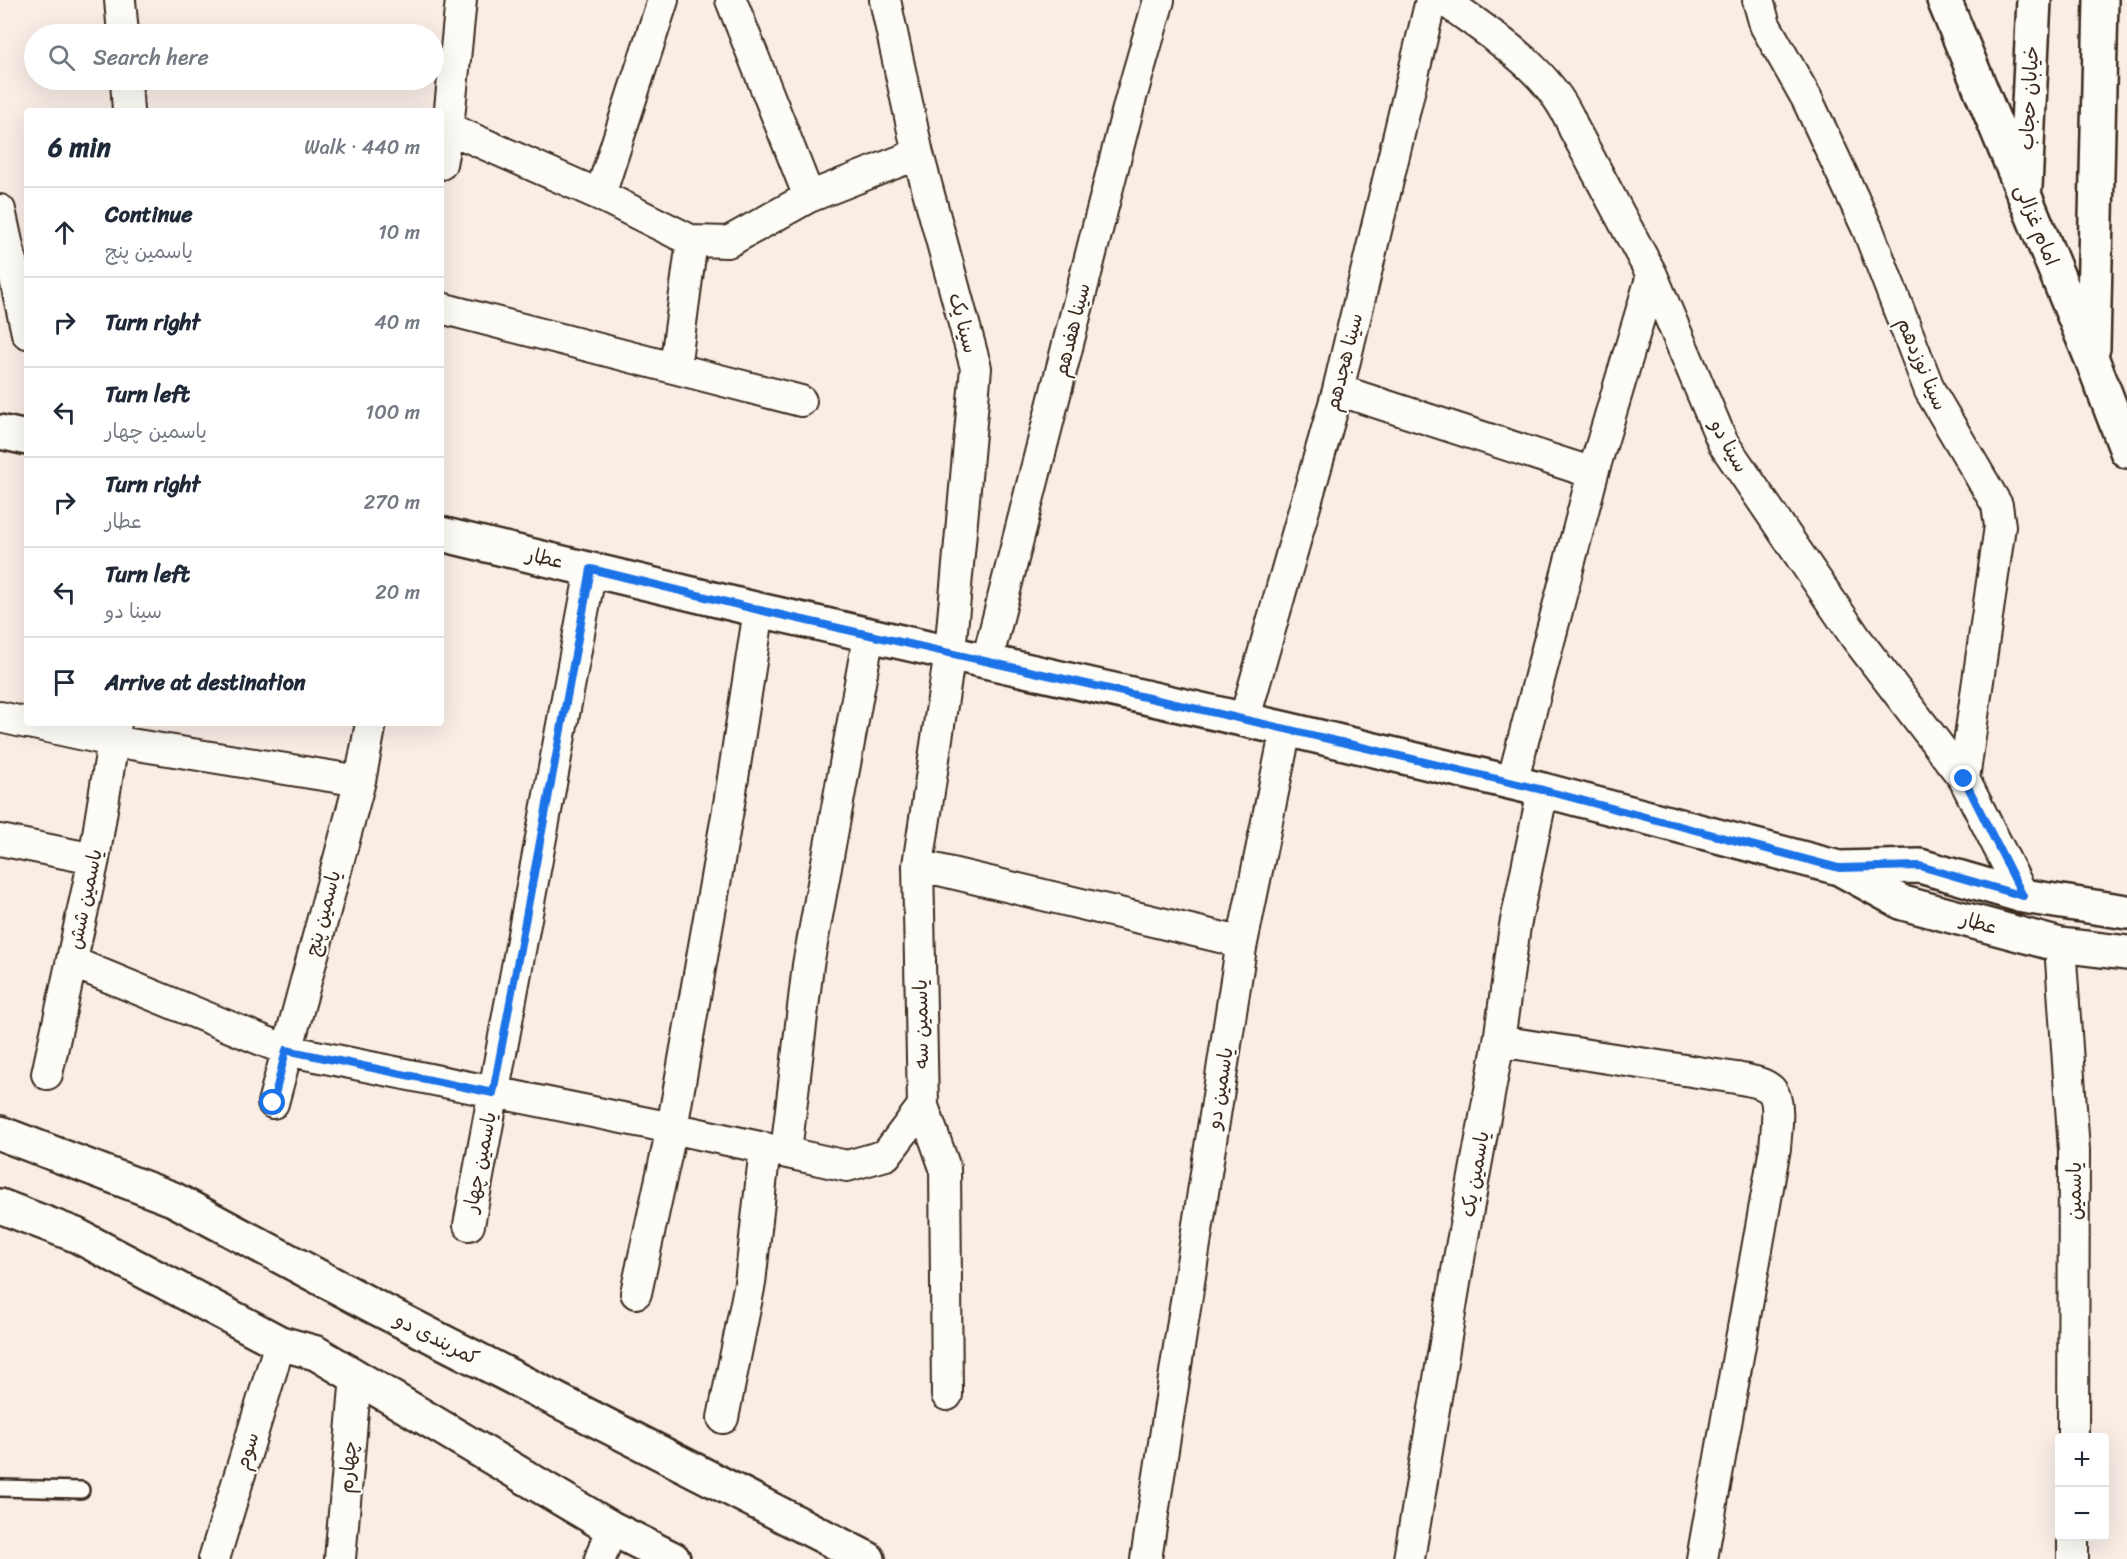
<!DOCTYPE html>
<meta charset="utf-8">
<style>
:root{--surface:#fff;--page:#f2f2f3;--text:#1f2937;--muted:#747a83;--line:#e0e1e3}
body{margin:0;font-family:Sriracha,"Playpen Sans Arabic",sans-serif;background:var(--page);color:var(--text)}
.controls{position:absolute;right:18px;bottom:18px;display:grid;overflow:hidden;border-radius:6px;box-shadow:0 6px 24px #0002}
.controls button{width:54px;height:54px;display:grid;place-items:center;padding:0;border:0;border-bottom:2px solid var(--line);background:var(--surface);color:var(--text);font:30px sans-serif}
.stop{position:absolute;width:18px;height:18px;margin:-14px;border:4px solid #1a73e8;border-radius:50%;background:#fff}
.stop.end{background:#1a73e8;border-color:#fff;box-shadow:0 2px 6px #0008}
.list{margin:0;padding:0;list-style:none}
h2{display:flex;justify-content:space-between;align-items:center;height:78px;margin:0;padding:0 24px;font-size:26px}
h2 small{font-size:20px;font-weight:400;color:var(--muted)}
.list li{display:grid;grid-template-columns:39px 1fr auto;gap:18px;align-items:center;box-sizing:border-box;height:90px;padding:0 24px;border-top:2px solid var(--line)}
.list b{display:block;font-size:22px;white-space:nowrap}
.list p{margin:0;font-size:20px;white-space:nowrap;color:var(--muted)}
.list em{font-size:20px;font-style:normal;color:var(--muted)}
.icon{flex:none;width:33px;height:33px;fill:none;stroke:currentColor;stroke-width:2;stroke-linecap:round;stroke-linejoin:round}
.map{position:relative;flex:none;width:2127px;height:1559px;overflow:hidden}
.search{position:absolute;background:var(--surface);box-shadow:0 6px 24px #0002;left:24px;top:24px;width:420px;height:66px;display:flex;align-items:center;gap:15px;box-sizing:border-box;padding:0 21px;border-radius:33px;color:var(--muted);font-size:22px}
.panel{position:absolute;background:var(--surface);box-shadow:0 6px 24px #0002;left:24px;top:108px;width:420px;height:618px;border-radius:6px}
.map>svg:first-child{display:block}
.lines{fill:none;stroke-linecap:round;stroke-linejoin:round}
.service-casing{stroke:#3b2a1e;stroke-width:20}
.minor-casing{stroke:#3b2a1e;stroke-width:34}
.tertiary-casing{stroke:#3b2a1e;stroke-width:38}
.service{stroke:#fdfcf7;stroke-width:15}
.minor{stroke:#fdfcf7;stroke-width:30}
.tertiary{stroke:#fdfcf7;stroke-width:33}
.route{stroke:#1a73e8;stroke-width:8}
.labels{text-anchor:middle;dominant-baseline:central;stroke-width:4.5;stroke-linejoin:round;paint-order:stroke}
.street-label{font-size:20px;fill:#3b2a1e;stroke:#fdfcf7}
</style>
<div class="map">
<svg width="2127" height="1559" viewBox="0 0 2127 1559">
<rect width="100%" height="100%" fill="#f9ede6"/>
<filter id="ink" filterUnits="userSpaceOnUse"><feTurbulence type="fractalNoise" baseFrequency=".0167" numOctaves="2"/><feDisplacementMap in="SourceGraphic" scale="12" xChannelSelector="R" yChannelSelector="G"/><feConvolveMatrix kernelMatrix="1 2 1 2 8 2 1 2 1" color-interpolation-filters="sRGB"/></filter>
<g filter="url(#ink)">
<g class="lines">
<g class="service-casing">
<path id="service" d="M0,1488L81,1490"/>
</g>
<g class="minor-casing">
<path id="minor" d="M120,0L123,34
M731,0L809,197
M885,0L918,154L976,368L950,652L918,865L923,1106L945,1168L947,1395
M1444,0C1492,36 1552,70 1574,129L1652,275L1723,443L1856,638L1964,779L2023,896
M1758,0L1765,25L1807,99L1868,230L1930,391L1997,505L2000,526L1964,779
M126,80L128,111
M448,128L600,195L692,241L728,242L809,197L918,154
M441,164L448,128L461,0
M600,195L663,0
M0,210L27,333
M441,308L801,401
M675,368L692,241
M1338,390L1593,473
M987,661L1130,101L1159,0
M0,717L27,723
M1244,721L1338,390L1431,0
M29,723L112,741L360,781
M1512,783L1593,473L1652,275
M0,840L94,859
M918,865L1228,939L1241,948L1146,1559
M2060,945L2074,1151L2073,1438
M1241,948L1286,729
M72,962L286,1050L672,1128L847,1166L886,1155L923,1106
M1499,1041L1736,1078C1746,1080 1765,1082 1772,1091C1781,1102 1776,1133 1775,1148L1702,1559
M47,1074L94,859L116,723
M273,1103L360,781L371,723
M786,1152L808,965L869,634
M469,1225L591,569
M636,1293L672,1128L729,804L759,610
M723,1418L750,1283L765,1148
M214,1559L280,1343
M340,1559L356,1376
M600,1559L611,1528
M1409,1559L1460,1253L1499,1041L1515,926L1543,790
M2073,1559V1536"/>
</g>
<g class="tertiary-casing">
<path id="tertiary" d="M1944,0L2093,362L2127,451
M2025,187L2034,0
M2093,348L2101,0
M0,432L27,438
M441,534L759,610L1286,729L1543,790L1839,868L1903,903L2060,945L2127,953
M1840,868L1920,866L2023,896L2127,912
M0,1133L173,1199L375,1307L868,1559
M0,1206L76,1235L280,1343L316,1353L611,1528L673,1559"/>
</g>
<use href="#service" class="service"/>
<use href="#minor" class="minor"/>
<use href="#tertiary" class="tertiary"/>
</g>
</g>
<g class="lines" filter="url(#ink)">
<path class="route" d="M273,1103L286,1050L493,1093L591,569L759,610L1286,729L1543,790L1839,868L1920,866L2023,896L1964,779"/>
</g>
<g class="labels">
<g class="street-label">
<text transform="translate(2029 98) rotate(-87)">خیابان حجاب</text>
<text transform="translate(2037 225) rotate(68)">امام غزالی</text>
<text transform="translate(963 323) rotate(75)">سینا یک</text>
<text transform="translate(1072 330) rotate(-76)">سینا هفدهم</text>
<text transform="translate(1344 362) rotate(-76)">سینا هجدهم</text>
<text transform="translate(1922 364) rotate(67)">سینا نوزدهم</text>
<text transform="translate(1729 446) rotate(61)">سینا دو</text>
<text transform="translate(545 558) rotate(13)">عطار</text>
<text transform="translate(85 899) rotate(-78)">یاسمین شش</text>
<text transform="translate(323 913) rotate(-75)">یاسمین پنج</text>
<text transform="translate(1979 923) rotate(15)">عطار</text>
<text transform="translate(921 1024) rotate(-91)">یاسمین سه</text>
<text transform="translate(1220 1088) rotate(-81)">یاسمین دو</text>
<text transform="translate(480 1162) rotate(-79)">یاسمین چهار</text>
<text transform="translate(1475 1174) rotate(-80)">یاسمین یک</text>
<text transform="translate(2074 1191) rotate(-90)">یاسمین</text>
<text transform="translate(437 1339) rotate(27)">کمربندی دو</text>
<text transform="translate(247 1451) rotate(-73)">سوم</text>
<text transform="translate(348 1467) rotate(-85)">چهارم</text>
</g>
</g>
</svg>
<div class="controls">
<button>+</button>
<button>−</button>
</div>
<div class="stop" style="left:273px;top:1103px"></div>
<div class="stop end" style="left:1964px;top:779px"></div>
<div class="search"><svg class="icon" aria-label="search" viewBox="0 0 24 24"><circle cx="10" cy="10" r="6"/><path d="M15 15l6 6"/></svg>Search here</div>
<section class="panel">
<h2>6 min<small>Walk · 440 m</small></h2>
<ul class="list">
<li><svg class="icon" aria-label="ahead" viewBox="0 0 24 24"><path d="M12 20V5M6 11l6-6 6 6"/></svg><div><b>Continue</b><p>یاسمین پنج</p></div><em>10 m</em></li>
<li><svg class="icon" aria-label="right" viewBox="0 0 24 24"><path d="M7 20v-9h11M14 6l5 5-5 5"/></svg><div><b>Turn right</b></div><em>40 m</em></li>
<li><svg class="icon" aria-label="left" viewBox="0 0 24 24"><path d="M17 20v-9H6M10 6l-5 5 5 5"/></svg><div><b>Turn left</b><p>یاسمین چهار</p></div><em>100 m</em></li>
<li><svg class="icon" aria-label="right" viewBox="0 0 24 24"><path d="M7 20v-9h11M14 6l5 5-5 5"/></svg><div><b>Turn right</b><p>عطار</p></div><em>270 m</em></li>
<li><svg class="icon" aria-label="left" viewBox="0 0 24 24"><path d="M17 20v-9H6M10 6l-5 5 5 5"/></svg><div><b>Turn left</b><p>سینا دو</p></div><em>20 m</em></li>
<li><svg class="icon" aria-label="arrive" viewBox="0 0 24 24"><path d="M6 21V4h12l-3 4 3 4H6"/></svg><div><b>Arrive at destination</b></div></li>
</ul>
</section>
</div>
